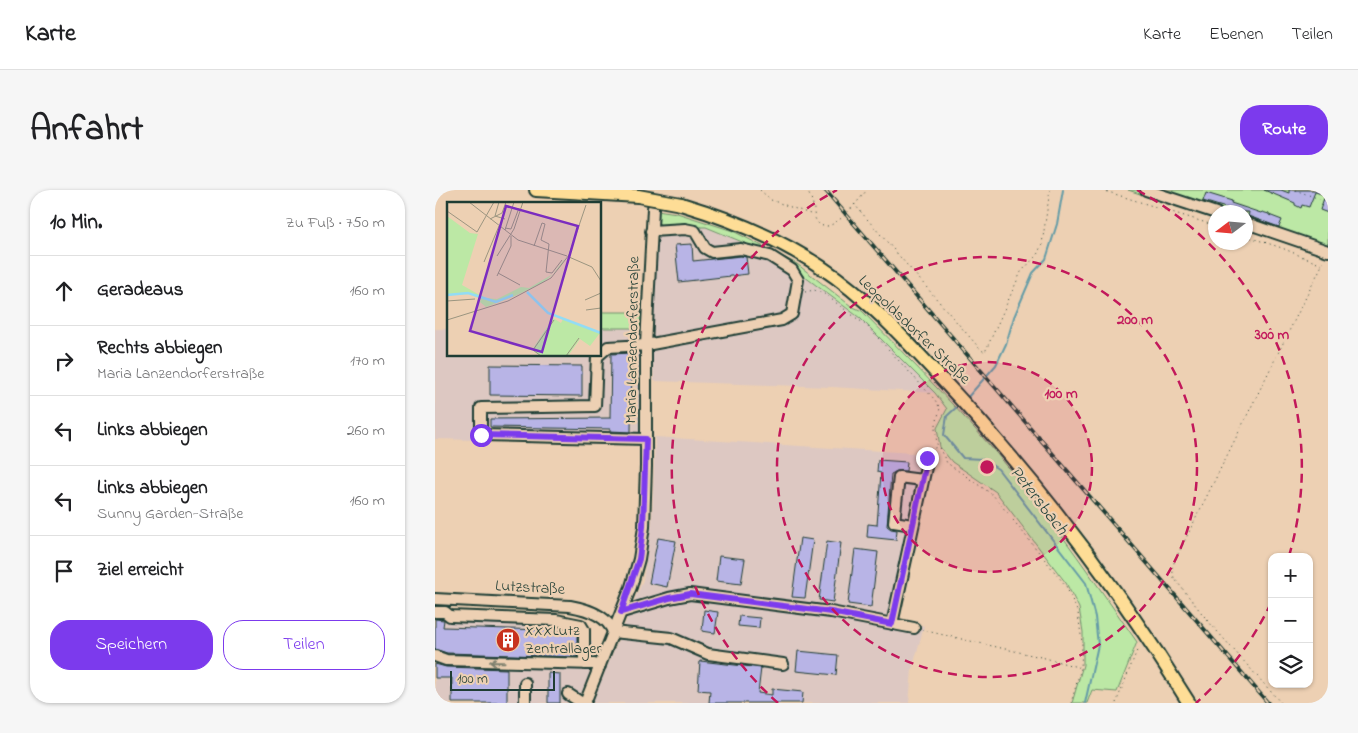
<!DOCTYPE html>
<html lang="de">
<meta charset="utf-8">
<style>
:root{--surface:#fff;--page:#f6f6f6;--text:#202124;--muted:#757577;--line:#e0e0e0;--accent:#7c3aed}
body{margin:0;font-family:"Indie Flower",sans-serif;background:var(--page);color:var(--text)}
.controls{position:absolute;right:15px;bottom:15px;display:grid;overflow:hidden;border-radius:10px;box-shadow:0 1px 4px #0004}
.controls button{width:45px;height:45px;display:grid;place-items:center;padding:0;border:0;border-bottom:1px solid var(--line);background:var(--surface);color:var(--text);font:25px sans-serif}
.compass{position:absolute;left:773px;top:15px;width:45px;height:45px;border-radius:50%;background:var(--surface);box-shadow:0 1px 4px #0004;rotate:254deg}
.scale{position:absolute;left:15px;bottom:12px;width:105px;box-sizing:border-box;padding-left:5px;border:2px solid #1f3d34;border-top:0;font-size:14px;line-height:18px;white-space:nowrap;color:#1f3d34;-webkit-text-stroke:4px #edd0b3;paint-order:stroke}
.stop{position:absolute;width:15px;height:15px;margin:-11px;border:4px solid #7c3aed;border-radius:50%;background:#fff}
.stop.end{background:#7c3aed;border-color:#fff;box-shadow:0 1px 5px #0008}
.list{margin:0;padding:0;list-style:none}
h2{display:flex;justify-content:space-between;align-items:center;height:65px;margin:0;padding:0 20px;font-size:21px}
h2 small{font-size:16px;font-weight:400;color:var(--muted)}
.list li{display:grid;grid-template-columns:32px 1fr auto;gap:15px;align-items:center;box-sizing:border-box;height:70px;padding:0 20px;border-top:1px solid var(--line)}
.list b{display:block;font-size:19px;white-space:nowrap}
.list p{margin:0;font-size:16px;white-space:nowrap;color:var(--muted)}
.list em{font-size:16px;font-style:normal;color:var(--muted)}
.actions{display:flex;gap:10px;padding:15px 20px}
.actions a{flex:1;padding:11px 0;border:1px solid var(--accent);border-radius:20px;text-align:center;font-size:18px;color:var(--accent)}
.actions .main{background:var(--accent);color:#fff}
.icon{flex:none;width:28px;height:28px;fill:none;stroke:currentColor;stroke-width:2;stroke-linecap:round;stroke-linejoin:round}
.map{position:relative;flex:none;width:893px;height:513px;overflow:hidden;border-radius:20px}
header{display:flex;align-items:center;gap:30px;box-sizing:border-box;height:70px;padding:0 25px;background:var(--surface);border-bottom:1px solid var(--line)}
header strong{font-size:24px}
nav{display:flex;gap:28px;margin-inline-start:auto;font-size:18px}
.intro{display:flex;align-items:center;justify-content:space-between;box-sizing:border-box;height:120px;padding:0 30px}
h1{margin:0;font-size:35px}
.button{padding:12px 22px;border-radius:20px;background:var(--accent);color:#fff;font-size:18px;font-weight:700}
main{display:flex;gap:30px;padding:0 30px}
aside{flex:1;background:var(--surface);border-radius:20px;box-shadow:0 1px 4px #0004}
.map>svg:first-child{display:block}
.built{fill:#ddc8c2}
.green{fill:#bce8a5;stroke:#6e926c}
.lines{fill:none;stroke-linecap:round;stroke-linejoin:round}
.stream{stroke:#659ca7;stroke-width:2}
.building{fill:#b8b4e6;stroke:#1f3d34}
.minor-casing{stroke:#1f3d34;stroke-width:14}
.major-casing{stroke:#1f3d34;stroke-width:16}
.path{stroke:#1f3d34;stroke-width:1;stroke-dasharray:1 4;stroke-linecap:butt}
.minor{stroke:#edd0b3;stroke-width:10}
.major{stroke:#fedd96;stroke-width:12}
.rail-casing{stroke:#1f3d34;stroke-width:4}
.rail{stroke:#edd0b3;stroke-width:2;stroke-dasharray:5.5;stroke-linecap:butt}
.major-bridge-casing{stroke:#1f3d34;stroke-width:16;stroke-linecap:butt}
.major-bridge{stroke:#fedd96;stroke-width:12}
.oneway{stroke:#7c7f6d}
.route{stroke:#7c3aed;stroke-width:6}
.ring{fill:none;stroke:#c2185b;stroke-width:2.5;stroke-dasharray:9 6}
.labels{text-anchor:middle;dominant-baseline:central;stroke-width:4.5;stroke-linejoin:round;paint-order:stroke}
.street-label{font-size:16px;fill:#1f3d34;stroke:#edd0b3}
.poi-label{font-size:16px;fill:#1f3d34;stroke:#edd0b3;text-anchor:start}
.water-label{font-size:18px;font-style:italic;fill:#25453e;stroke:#edd0b3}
.inset-river{fill:none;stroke:#93dcf4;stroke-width:2.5}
.inset-road{fill:none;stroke:#9b9580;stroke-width:1}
.view{fill:#7b2cbf;fill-opacity:0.15;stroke:#7b2cbf;stroke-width:2.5}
.inset-edge{fill:none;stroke:#1f3d34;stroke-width:2.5}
.centre{fill:#c2185b;stroke:#edd0b3;stroke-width:2.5}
.ring-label{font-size:15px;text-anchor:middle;font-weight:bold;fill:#c2185b;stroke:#edd0b3;stroke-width:4.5;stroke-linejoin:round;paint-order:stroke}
</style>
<header>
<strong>Karte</strong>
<nav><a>Karte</a><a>Ebenen</a><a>Teilen</a></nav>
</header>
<div class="intro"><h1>Anfahrt</h1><a class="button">Route</a></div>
<main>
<aside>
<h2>10 Min.<small>Zu Fuß · 750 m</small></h2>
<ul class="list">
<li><svg class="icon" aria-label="ahead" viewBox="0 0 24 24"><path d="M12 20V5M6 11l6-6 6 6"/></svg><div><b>Geradeaus</b></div><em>160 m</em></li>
<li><svg class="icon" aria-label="right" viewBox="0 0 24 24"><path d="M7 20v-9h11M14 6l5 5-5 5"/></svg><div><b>Rechts abbiegen</b><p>Maria Lanzendorferstraße</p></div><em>170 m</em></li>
<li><svg class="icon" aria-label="left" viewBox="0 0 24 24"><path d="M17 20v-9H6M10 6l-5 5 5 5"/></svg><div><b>Links abbiegen</b></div><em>260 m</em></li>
<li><svg class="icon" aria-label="left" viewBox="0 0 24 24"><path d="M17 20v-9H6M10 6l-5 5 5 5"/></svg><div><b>Links abbiegen</b><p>Sunny Garden-Straße</p></div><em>160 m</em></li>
<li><svg class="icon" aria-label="arrive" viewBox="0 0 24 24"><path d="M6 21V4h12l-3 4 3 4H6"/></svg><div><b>Ziel erreicht</b></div></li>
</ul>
<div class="actions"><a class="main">Speichern</a><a>Teilen</a></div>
</aside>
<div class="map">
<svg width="893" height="513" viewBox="0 0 893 513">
<rect width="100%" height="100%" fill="#edd0b3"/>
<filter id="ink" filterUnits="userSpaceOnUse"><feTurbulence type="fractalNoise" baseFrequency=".02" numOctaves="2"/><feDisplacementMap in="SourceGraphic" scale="10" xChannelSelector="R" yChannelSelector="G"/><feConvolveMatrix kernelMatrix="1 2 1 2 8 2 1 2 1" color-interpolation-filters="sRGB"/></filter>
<g filter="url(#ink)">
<path class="built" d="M221,32L271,37L329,61L358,78L425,128L500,203L397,197L219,191L216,136Z
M165,138H207L206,254L0,249V139H14V165H165Z
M220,247L495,264L461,428L489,436L477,480L474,513H157L208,390L217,332Z
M0,415H11V420L116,425L146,430L151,436V450L157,451L156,480L142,513H0Z"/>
<path class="green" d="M693,0H893V67L811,39V22H781L780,29Z
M222,20L242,23L298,41L362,74L416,116L427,121C479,174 531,226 578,283C623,337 662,395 702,452L682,502L657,500L652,513H637L648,475V442L644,418L631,393L561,302L517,272L505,257L502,238L512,219L500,203L425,128L358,78L329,61L271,37H228L221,32Z
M165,122H202L207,126V138H165Z"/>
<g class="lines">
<path class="stream" d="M532,208L561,175L571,154L579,127L598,83L611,69L622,34L628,0
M524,215L512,226L509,245L528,268L547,269L563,279L651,393L660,427L663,455L650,513"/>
</g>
<path class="building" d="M829,0H846L854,3V0H893V23L885,20L890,5L880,2L874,17L867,15L866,18L860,15V13Z
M771,3L797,11L796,13L826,23L827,22L834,24V25L847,30L844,37L813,26L814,22H804L768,11Z
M257,54L258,71L306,66L311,67L313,84L244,92L240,55Z
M197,163L196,242L175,241V239L55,237V229L175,228L176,164Z
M55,175L147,176V206L55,205Z
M443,270L472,272L471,281H462L456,284L452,336L456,339L462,340L461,350L432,347L433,334L442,335L446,283L442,282Z
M223,348L241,351L232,397L214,393Z
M365,348L378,350L370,408L357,407Z
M392,351L406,353L398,412L384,410Z
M420,359L443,362L436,417L413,414Z
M284,366L310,369L306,394L281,391Z
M269,420L283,422L280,443L267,441Z
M304,426L325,428L324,438L303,436Z
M0,429L9,430L8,437L142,441V467L12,463L0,459Z
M363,461L403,465L401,485L361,481Z
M265,471L326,478L323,503L337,505V499L368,502L367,513H274L275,501L263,500Z
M0,474L11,477L72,479V513H17V488H0Z
M113,483L125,484V513H113Z"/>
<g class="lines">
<g class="minor-casing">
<path id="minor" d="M711,0L781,23
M811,33L893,61
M165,164L173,157L211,155L347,130L357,124L363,90L357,80L335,66L306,59L277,62L270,58L260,41L250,39L216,41
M164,165L162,166L160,216L46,218V245L211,249
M477,335L459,332L464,287L487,290
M0,409L135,416C152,419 172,425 178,442
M0,422H10L15,426L121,430L146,435L149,440V474
M187,422L234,408L255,404L396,422L479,438
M457,434L493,268
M178,442L236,448L273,464L348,474
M0,466L11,470L159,474L165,476
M133,504L147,513
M90,513V493
M150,513L196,397L204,369L209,337L211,276V155L218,18"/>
</g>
<g class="major-casing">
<path id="major" d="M101,0L203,6
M246,14C296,29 343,48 386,77C430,106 469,148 505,187C599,287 682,396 754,513"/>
</g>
<path class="path" d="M325,0L336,10L378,25
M372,0C374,5 377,9 378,15C380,20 378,25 381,30C393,52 424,9 432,0
M667,0L781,36
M860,0L893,12
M419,14L546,160L550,162L586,82L602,65L607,54L615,0
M811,46L847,58L887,75
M370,102L379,100L388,103L432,136L500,210L505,218L500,239L502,254L512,273L558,305L631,396L643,423L647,453L646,478L636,513
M498,263L501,255
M487,440L610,468L646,478
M681,513L703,458
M846,513L773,431L739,388L737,378L740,370L890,69"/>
<use href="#minor" class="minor"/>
<use href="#major" class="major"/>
<g class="rail-casing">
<path id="rail" d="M390,0L833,513"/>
</g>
<use href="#rail" class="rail"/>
<g class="major-bridge-casing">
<path id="major-bridge" d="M203,6L246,14"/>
</g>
<use href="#major-bridge" class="major-bridge"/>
</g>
<defs><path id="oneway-shaft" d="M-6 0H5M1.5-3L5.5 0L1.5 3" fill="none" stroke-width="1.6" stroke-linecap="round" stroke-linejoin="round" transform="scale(1.25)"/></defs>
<use class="oneway" href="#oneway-shaft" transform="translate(62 472) rotate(-179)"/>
</g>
<g class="lines" filter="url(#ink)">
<path class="route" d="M46,245L211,249L208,337L204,369L186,422L234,408L255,404L396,422L457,434L492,268"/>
</g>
<circle cx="552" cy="277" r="105" fill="#c2185b" fill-opacity=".12"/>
<g class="ring">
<circle cx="552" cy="277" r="105"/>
<circle cx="552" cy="277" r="210"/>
<path d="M836 413A315 315 0 0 1 761 513M343 513A315 315 0 0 1 402 0M702 0A315 315 0 0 1 854 366"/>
</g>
<defs>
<g id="building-disc" transform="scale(1.25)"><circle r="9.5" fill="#c8321e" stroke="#edd0b3"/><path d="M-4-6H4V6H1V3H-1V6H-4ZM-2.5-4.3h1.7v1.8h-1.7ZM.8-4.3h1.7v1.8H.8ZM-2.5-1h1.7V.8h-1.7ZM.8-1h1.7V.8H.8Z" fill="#fff"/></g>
</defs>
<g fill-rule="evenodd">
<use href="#building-disc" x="73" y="450"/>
</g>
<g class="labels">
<g class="street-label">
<text transform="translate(479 140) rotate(44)">Leopoldsdorfer Straße</text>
<text transform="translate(198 150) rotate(-89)">Maria Lanzendorferstraße</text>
<text transform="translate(95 398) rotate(3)">Lutzstraße</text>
</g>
<g class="poi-label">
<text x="90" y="441">XXXLutz<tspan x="90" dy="18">Zentrallager</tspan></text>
</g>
<g class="water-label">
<text transform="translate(603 311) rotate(52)">Petersbach</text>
</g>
</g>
<g transform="translate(12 12)">
<rect width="154" height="154" fill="#edd0b3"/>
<path d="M0,14L23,31L31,32L15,83L38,96L50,97L74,85L82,86L106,72L119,55L113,65L106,72L97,80L68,94L39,105L33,100L34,97L23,92L0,93ZM106,116L114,121L116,117L153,131L143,144L133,137L121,154H93L85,148Z" fill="#bce8a5"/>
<path class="inset-river" d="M80,90L101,111L154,131M0,93L21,91L49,100L66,93"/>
<path class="inset-road" d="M22,0L71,38L120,54M52,0L48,14L58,17M0,9L30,30L47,0M43,17L55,11L59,0M58,26L64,27L72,6M58,28L67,0M87,44L95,21L98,22L94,38L102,42L99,70L105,71L115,58M50,54L67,27L76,0M122,55L145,65L154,79M37,60L52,24M51,71L73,83M50,74L64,44V34M138,98L154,91M0,99L28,97M139,108L154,106M0,118L61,99L104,76L122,53L139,3M94,154L86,148L107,118M119,154L132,136"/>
<path class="view" d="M59,4L131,24L95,150L23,129Z"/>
<rect width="154" height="154" class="inset-edge"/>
</g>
<circle cx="552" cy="277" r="8" class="centre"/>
<g class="ring-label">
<text x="700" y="134">200 m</text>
<text x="837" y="149">300 m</text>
<text x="626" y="208">100 m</text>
</g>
</svg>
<div class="controls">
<button>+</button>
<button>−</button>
<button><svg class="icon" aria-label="layers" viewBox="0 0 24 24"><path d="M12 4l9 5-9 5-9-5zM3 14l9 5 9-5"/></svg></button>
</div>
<svg class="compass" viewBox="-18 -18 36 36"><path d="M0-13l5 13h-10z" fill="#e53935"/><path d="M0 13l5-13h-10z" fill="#757577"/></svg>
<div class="scale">100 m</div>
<div class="stop" style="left:46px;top:245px"></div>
<div class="stop end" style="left:492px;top:268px"></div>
</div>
</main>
